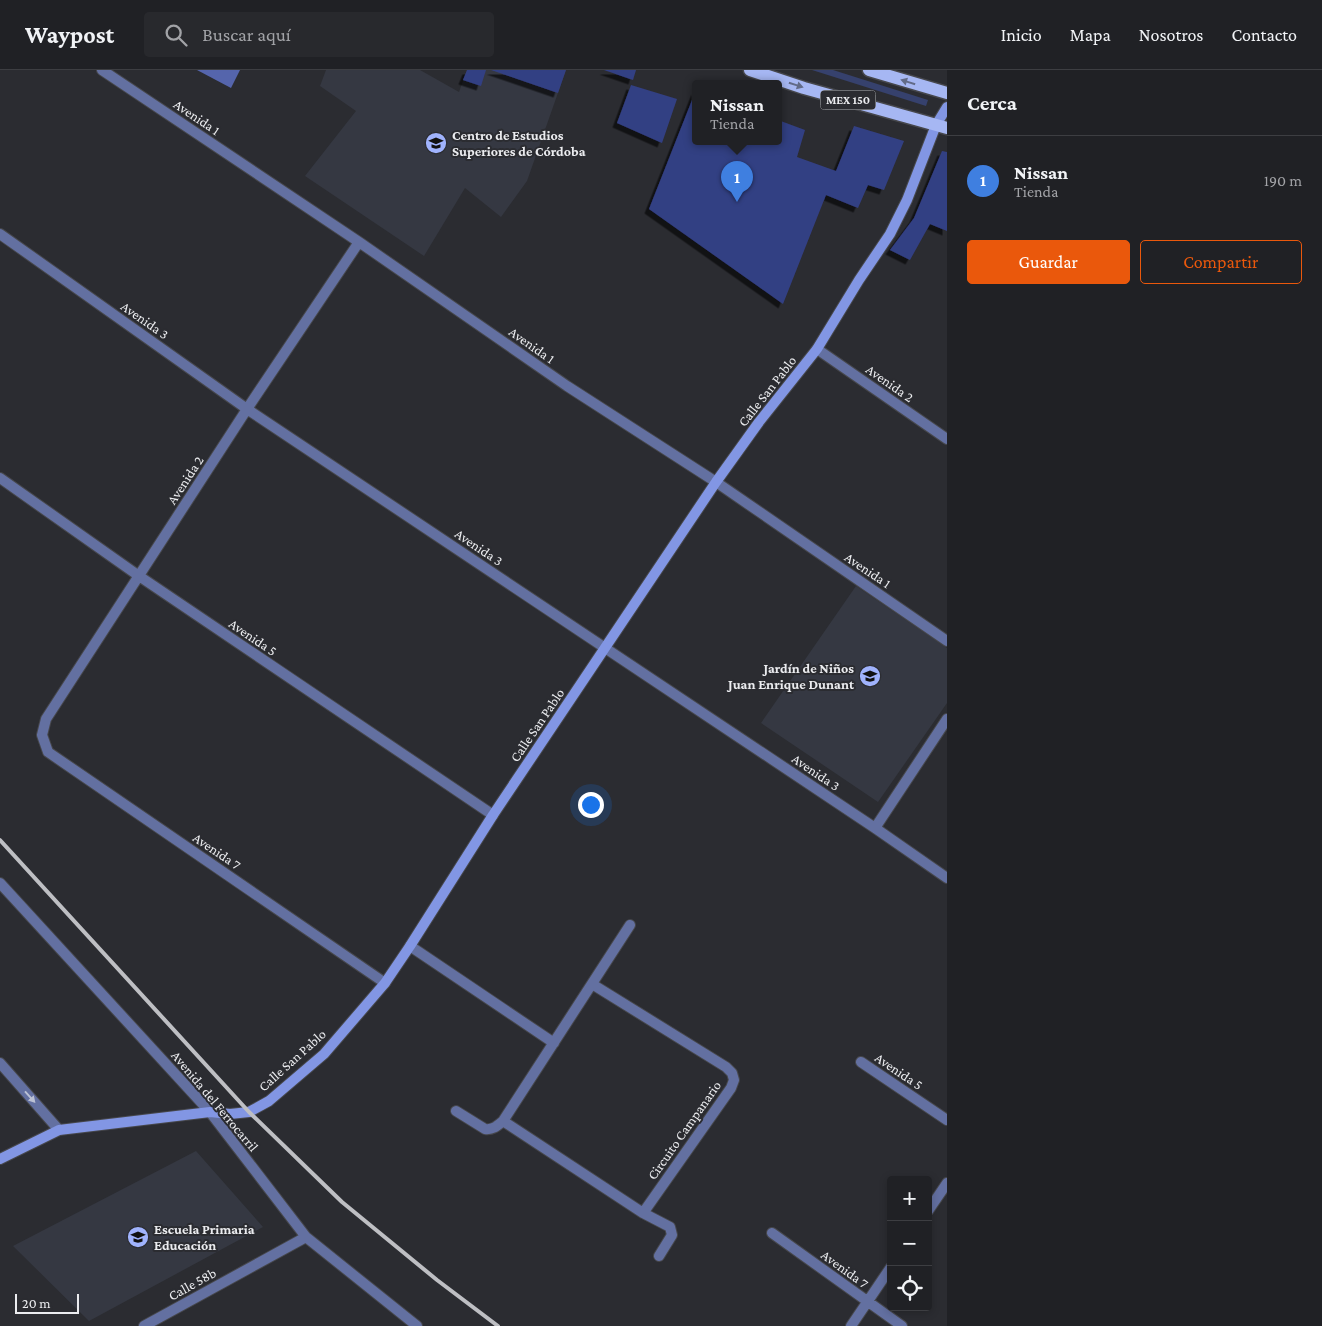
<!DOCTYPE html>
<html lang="es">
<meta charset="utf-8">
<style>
:root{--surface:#202125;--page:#28292d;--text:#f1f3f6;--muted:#a2a3a7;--line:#3d3e42;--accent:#ea580c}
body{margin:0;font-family:"Crimson Pro",serif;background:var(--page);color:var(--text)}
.controls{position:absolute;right:15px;bottom:15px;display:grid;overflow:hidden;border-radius:5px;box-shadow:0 2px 8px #0003}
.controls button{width:45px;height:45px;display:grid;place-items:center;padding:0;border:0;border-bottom:1px solid var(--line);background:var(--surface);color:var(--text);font:25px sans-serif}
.scale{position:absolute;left:15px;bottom:12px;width:64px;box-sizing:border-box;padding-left:5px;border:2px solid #ebecef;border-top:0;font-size:14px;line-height:18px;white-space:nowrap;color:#ebecef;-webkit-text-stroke:4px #2b2c31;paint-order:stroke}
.you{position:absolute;left:590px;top:734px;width:18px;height:18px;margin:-12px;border:4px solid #fff;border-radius:50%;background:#1a73e8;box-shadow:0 0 0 8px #1a73e833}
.badge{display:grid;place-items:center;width:32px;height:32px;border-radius:50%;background:var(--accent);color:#fff;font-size:16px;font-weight:700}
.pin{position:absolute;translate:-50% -41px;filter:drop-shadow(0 1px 2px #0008)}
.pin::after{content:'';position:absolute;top:26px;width:18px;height:15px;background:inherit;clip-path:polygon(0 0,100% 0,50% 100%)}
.popup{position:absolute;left:692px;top:10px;width:90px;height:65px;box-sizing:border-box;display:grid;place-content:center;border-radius:5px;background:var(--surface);filter:drop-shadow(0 1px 4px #0005);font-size:16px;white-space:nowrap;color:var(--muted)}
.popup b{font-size:19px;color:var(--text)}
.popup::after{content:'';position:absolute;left:50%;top:100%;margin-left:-10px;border:10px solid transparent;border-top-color:var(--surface)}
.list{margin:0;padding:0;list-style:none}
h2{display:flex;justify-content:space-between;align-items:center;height:65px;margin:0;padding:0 20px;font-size:21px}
h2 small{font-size:16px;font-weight:400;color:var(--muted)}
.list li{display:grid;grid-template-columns:32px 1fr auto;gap:15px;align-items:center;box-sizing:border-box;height:90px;padding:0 20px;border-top:1px solid var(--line)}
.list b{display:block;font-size:19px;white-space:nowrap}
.list p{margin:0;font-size:16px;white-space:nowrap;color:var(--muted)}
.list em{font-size:16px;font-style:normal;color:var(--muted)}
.actions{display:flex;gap:10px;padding:15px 20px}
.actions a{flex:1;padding:11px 0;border:1px solid var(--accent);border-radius:5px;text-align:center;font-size:18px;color:var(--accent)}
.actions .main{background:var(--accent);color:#fff}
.icon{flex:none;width:28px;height:28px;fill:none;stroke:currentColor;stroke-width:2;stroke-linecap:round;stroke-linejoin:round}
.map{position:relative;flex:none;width:947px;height:1256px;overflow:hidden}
header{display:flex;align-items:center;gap:30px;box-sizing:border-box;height:70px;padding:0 25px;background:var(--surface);border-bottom:1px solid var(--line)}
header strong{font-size:24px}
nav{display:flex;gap:28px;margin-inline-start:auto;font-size:18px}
.search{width:350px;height:45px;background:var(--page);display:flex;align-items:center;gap:12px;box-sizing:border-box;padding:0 18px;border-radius:5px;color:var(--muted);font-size:19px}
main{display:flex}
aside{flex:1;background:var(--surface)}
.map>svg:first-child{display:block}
.built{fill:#353842}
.green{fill:#36416d}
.water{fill:#5565ac}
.building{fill:#333f83;filter:url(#shadow)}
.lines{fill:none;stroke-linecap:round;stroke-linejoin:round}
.street-casing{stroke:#46474c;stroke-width:12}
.secondary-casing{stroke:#46474c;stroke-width:12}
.primary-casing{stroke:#46474c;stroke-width:15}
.street{stroke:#6370a1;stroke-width:10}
.secondary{stroke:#8296e4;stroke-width:10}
.primary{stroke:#a6b7f3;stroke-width:12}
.rail{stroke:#bebfc3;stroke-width:4}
.oneway{fill:#626b88}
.oneway2{fill:#bbc1d4}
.labels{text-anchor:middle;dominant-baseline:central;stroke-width:4;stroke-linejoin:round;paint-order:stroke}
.shield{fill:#2b2c31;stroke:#b1b2b6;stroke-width:1}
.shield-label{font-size:12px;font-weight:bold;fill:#ebecef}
.street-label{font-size:14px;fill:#ebecef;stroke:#2b2c31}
.poi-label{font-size:14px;font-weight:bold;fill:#ebecef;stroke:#2b2c31;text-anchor:start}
</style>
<header>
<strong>Waypost</strong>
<div class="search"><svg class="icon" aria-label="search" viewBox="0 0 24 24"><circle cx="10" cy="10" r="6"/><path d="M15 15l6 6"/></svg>Buscar aquí</div>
<nav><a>Inicio</a><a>Mapa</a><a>Nosotros</a><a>Contacto</a></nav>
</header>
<main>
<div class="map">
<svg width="947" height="1256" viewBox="0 0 947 1256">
<defs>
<filter id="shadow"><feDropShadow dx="-4.5" dy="4.5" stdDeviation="0" flood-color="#0009"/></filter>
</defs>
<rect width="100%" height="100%" fill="#2b2c31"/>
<path class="built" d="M326,0H420L459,22L467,0H566L527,111L501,147L465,118L424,186L305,106L356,41L320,16Z
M856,516L947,578V633L878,732L761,653Z
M196,1081L263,1157L89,1251L13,1176Z"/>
<path class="green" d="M812,0H833L928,30L926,36Z"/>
<path class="water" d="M197,0H240L231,18Z"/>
<path class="building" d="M467,0H486L481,16L463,10Z
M491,0H566L558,23Z
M604,0H636L633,10Z
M631,15L677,29L662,73L617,53Z
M696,20V71H778V50L805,60L797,87L836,101L854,56L904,71L884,120L868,115L858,138L826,125L783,234L649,139Z
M942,81L947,82V161L930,154L910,190L890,180L914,148Z"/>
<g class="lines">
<g class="street-casing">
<path id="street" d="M102,0L359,172L567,316L716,412L947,571
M0,164L247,339L875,758L947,808
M359,172L247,339L46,649L42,665L48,682L385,913
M817,279L947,369
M0,408L139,506L493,745
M875,758L947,649
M0,813L210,1042L306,1167L417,1256
M410,876L554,973
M592,914L726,997L732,1003L734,1010L731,1018L643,1143
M861,992L947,1050
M0,993L59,1060
M456,1041L485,1059C493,1060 497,1056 503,1051L630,855
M503,1051L643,1143L670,1157L672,1165L659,1186
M928,1141L947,1113
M772,1163L902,1256
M144,1256L306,1167
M851,1256L891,1197"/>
</g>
<g class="secondary-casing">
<path id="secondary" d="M0,1089L59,1060L210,1042L230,1044L249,1042L269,1031L324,984L385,913L410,876L493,745L716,412L759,352L817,279L859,210L890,164L907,130L936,55L947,37"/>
</g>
<g class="primary-casing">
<path id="primary" d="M750,0L804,18L947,58
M869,0L947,23"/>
</g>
<use href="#street" class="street"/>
<use href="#secondary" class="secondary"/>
<use href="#primary" class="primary"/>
<path class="rail" d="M0,770L249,1042L342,1132L437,1210L498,1256"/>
</g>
<defs><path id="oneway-solid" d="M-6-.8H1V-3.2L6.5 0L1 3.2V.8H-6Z" transform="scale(1.25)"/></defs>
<g class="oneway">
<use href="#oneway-solid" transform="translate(908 12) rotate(-163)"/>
<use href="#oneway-solid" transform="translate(796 15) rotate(18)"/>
</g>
<use class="oneway2" href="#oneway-solid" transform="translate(30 1027) rotate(48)"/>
<defs>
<g id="school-disc" transform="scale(1.125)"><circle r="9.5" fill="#a0b3fd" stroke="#2b2c31"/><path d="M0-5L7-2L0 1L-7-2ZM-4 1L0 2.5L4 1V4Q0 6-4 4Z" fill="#111"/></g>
</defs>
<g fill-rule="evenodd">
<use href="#school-disc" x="436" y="73"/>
<use href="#school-disc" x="870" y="606"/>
<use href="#school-disc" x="138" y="1167"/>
</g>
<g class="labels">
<rect class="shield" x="820.5" y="20.5" width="55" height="19" rx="4"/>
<g class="shield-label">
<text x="848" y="30">MEX 150</text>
</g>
<g class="street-label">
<text transform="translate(197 47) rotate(34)">Avenida 1</text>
<text transform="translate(145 250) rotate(35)">Avenida 3</text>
<text transform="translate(532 275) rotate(35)">Avenida 1</text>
<text transform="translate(890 313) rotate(35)">Avenida 2</text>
<text transform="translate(767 321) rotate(-52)">Calle San Pablo</text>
<text transform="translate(185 410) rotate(-57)">Avenida 2</text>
<text transform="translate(479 477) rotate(34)">Avenida 3</text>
<text transform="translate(868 500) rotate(34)">Avenida 1</text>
<text transform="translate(253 567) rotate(34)">Avenida 5</text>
<text transform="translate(537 655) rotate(-56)">Calle San Pablo</text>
<text transform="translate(816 702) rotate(34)">Avenida 3</text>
<text transform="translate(217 781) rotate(34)">Avenida 7</text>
<text transform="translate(292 990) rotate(-42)">Calle San Pablo</text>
<text transform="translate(899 1001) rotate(34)">Avenida 5</text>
<text transform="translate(215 1031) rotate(50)">Avenida del Ferrocarril</text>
<text transform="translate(684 1060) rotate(-55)">Circuito Campanario</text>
<text transform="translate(845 1199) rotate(36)">Avenida 7</text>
<text transform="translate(192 1214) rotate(-29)">Calle 58b</text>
</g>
<g class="poi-label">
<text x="452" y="65">Centro de Estudios<tspan x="452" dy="16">Superiores de Córdoba</tspan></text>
<text x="854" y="598" text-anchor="end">Jardín de Niños<tspan x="854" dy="16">Juan Enrique Dunant</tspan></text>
<text x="154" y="1159">Escuela Primaria<tspan x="154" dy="16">Educación</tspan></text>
</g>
</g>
</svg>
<div class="controls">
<button>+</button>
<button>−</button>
<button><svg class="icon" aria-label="locate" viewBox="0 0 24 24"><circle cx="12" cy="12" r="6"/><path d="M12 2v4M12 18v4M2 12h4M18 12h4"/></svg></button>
</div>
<div class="scale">20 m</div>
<div class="you"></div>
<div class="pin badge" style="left:737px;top:132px;background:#3f7fe0">1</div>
<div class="popup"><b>Nissan</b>Tienda</div>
</div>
<aside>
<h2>Cerca<small></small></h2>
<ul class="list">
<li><span class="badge" style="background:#3f7fe0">1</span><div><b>Nissan</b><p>Tienda</p></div><em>190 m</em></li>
</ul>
<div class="actions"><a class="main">Guardar</a><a>Compartir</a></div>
</aside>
</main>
